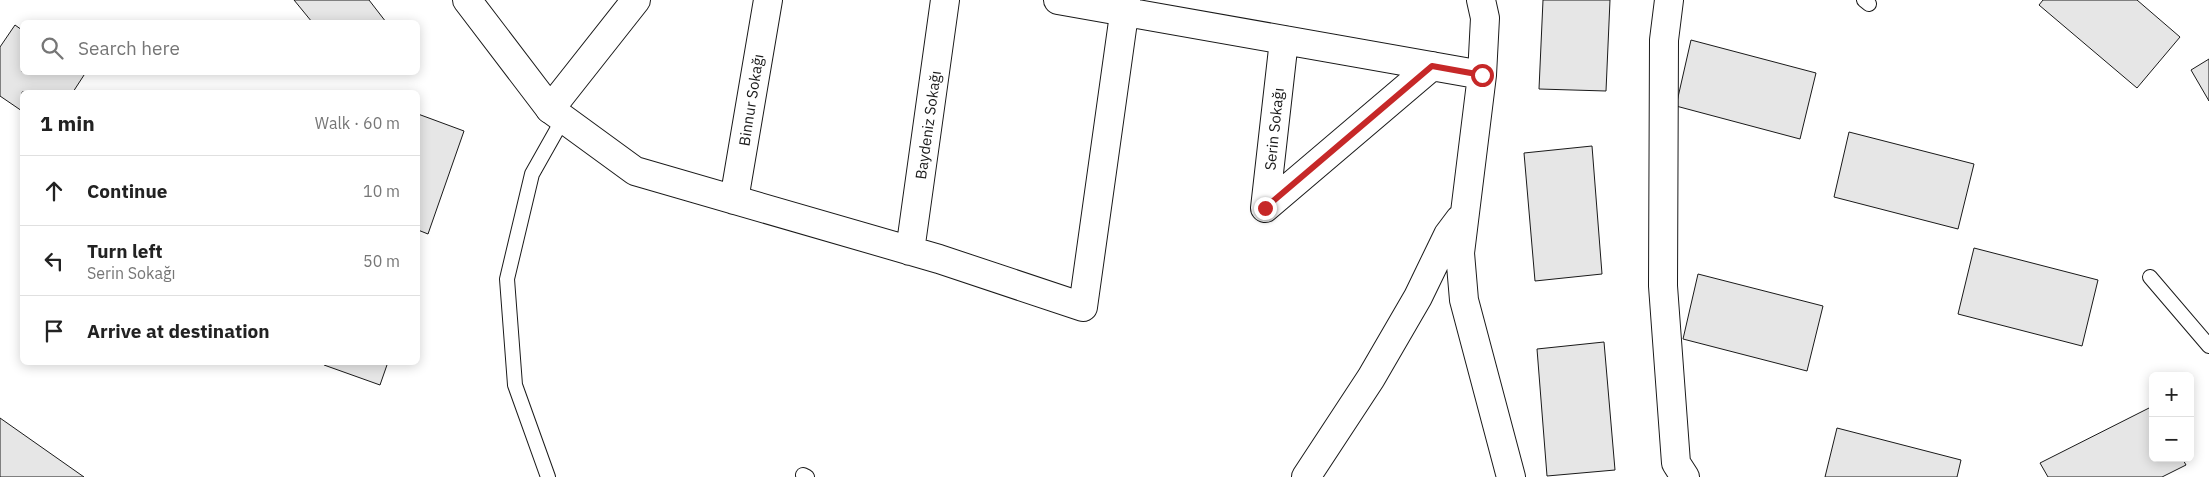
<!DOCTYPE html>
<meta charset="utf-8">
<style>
:root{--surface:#fff;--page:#f6f6f6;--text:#222;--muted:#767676;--line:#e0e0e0}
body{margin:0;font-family:"IBM Plex Sans",sans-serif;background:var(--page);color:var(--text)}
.controls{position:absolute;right:15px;bottom:15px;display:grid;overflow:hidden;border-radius:8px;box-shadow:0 2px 12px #0003}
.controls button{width:45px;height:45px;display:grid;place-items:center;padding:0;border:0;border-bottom:1px solid var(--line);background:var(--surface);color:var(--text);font:25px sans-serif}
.stop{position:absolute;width:15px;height:15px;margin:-11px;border:4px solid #c62828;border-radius:50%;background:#fff}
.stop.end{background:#c62828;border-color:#fff;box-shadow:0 1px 5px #0008}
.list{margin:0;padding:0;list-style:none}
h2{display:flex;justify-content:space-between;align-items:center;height:65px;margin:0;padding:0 20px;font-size:21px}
h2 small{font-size:16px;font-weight:400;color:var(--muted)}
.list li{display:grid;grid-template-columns:32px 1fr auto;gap:15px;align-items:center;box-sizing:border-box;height:70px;padding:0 20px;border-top:1px solid var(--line)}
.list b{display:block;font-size:19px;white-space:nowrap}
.list p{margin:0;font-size:16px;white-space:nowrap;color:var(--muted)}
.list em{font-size:16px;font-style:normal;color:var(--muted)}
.icon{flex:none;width:28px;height:28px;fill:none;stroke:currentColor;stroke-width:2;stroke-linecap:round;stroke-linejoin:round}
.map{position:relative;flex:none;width:2209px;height:477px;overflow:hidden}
.search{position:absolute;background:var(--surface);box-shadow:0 2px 12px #0003;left:20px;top:20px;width:400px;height:55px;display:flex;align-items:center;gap:12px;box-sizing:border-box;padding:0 18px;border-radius:8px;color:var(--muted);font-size:19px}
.panel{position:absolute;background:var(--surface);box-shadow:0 2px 12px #0003;left:20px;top:90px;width:400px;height:275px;border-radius:8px}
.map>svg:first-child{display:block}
.building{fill:#e6e6e6;stroke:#1a1a1a}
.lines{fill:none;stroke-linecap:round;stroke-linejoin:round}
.lane-casing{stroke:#1a1a1a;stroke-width:16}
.street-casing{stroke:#1a1a1a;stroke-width:30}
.secondary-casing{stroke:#1a1a1a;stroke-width:30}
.lane{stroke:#fff;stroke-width:14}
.street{stroke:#fff;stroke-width:28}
.secondary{stroke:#fff;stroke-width:28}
.route{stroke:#c62828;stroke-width:6}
.labels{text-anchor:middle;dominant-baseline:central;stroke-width:4;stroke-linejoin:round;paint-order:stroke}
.street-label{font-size:15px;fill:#1a1a1a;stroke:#fff}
</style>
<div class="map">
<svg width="2209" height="477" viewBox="0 0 2209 477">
<rect width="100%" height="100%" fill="#fff"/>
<path class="building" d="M294,0H369L386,22H312Z
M1543,0H1610L1606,91L1539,89Z
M2043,0H2137L2180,37L2137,88L2039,5Z
M15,25L22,30V72H86L73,92H22V111L0,96V47Z
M1691,40L1816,73L1800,139L1676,106Z
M2209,59V101L2191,70Z
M418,114L464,131L428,234L418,230Z
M1849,132L1974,164L1958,229L1834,197Z
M1592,146L1602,274L1535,281L1524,153Z
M1974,248L2098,280L2082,346L1958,314Z
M1698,274L1823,306L1807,371L1683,339Z
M1604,342L1615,470L1547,476L1537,349Z
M325,362H388L380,385L324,365Z
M2153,406V458H2182L2186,465L2162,477H2048L2040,463Z
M0,418L84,477H0Z
M1837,428L1961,460L1957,477H1825Z"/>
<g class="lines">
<g class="lane-casing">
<path id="lane" d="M1864,0L1869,4
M2150,277L2209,346
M803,475L807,477
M548,477L515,385L507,279L532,174L563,119"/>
</g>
<g class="street-casing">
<path id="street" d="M1058,0L1482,75
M1481,0L1485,18L1482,75L1460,253L1464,300L1511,477
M1669,0L1664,40L1663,286L1676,463L1685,477
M1284,40L1265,208L1432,66
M550,109L635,171L939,259L1083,307L1126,0
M734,200L768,0
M910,251L945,0
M1306,477L1371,378L1418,297L1448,235L1460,219"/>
</g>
<g class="secondary-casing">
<path id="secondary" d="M467,0L550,109L636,0"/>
</g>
<use href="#lane" class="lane"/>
<use href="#street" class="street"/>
<use href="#secondary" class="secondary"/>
</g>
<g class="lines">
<path class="route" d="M1265,208L1432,66L1482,75"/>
</g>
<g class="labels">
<g class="street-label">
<text transform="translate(751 100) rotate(-81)">Binnur Sokağı</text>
<text transform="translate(928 125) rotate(-82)">Baydeniz Sokağı</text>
<text transform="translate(1274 129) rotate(-84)">Serin Sokağı</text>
</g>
</g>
</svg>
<div class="controls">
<button>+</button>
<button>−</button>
</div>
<div class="stop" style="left:1482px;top:75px"></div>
<div class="stop end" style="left:1265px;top:208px"></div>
<div class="search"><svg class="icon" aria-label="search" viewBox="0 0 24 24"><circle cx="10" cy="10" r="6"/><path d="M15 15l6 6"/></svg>Search here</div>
<section class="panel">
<h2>1 min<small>Walk · 60 m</small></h2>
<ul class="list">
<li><svg class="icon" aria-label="ahead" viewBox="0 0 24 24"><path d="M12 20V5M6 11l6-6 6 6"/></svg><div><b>Continue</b></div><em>10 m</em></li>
<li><svg class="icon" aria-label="left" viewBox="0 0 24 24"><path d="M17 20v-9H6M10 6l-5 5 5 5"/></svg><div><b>Turn left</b><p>Serin Sokağı</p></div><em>50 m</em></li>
<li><svg class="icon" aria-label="arrive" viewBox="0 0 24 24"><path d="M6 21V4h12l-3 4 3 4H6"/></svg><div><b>Arrive at destination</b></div></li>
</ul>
</section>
</div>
